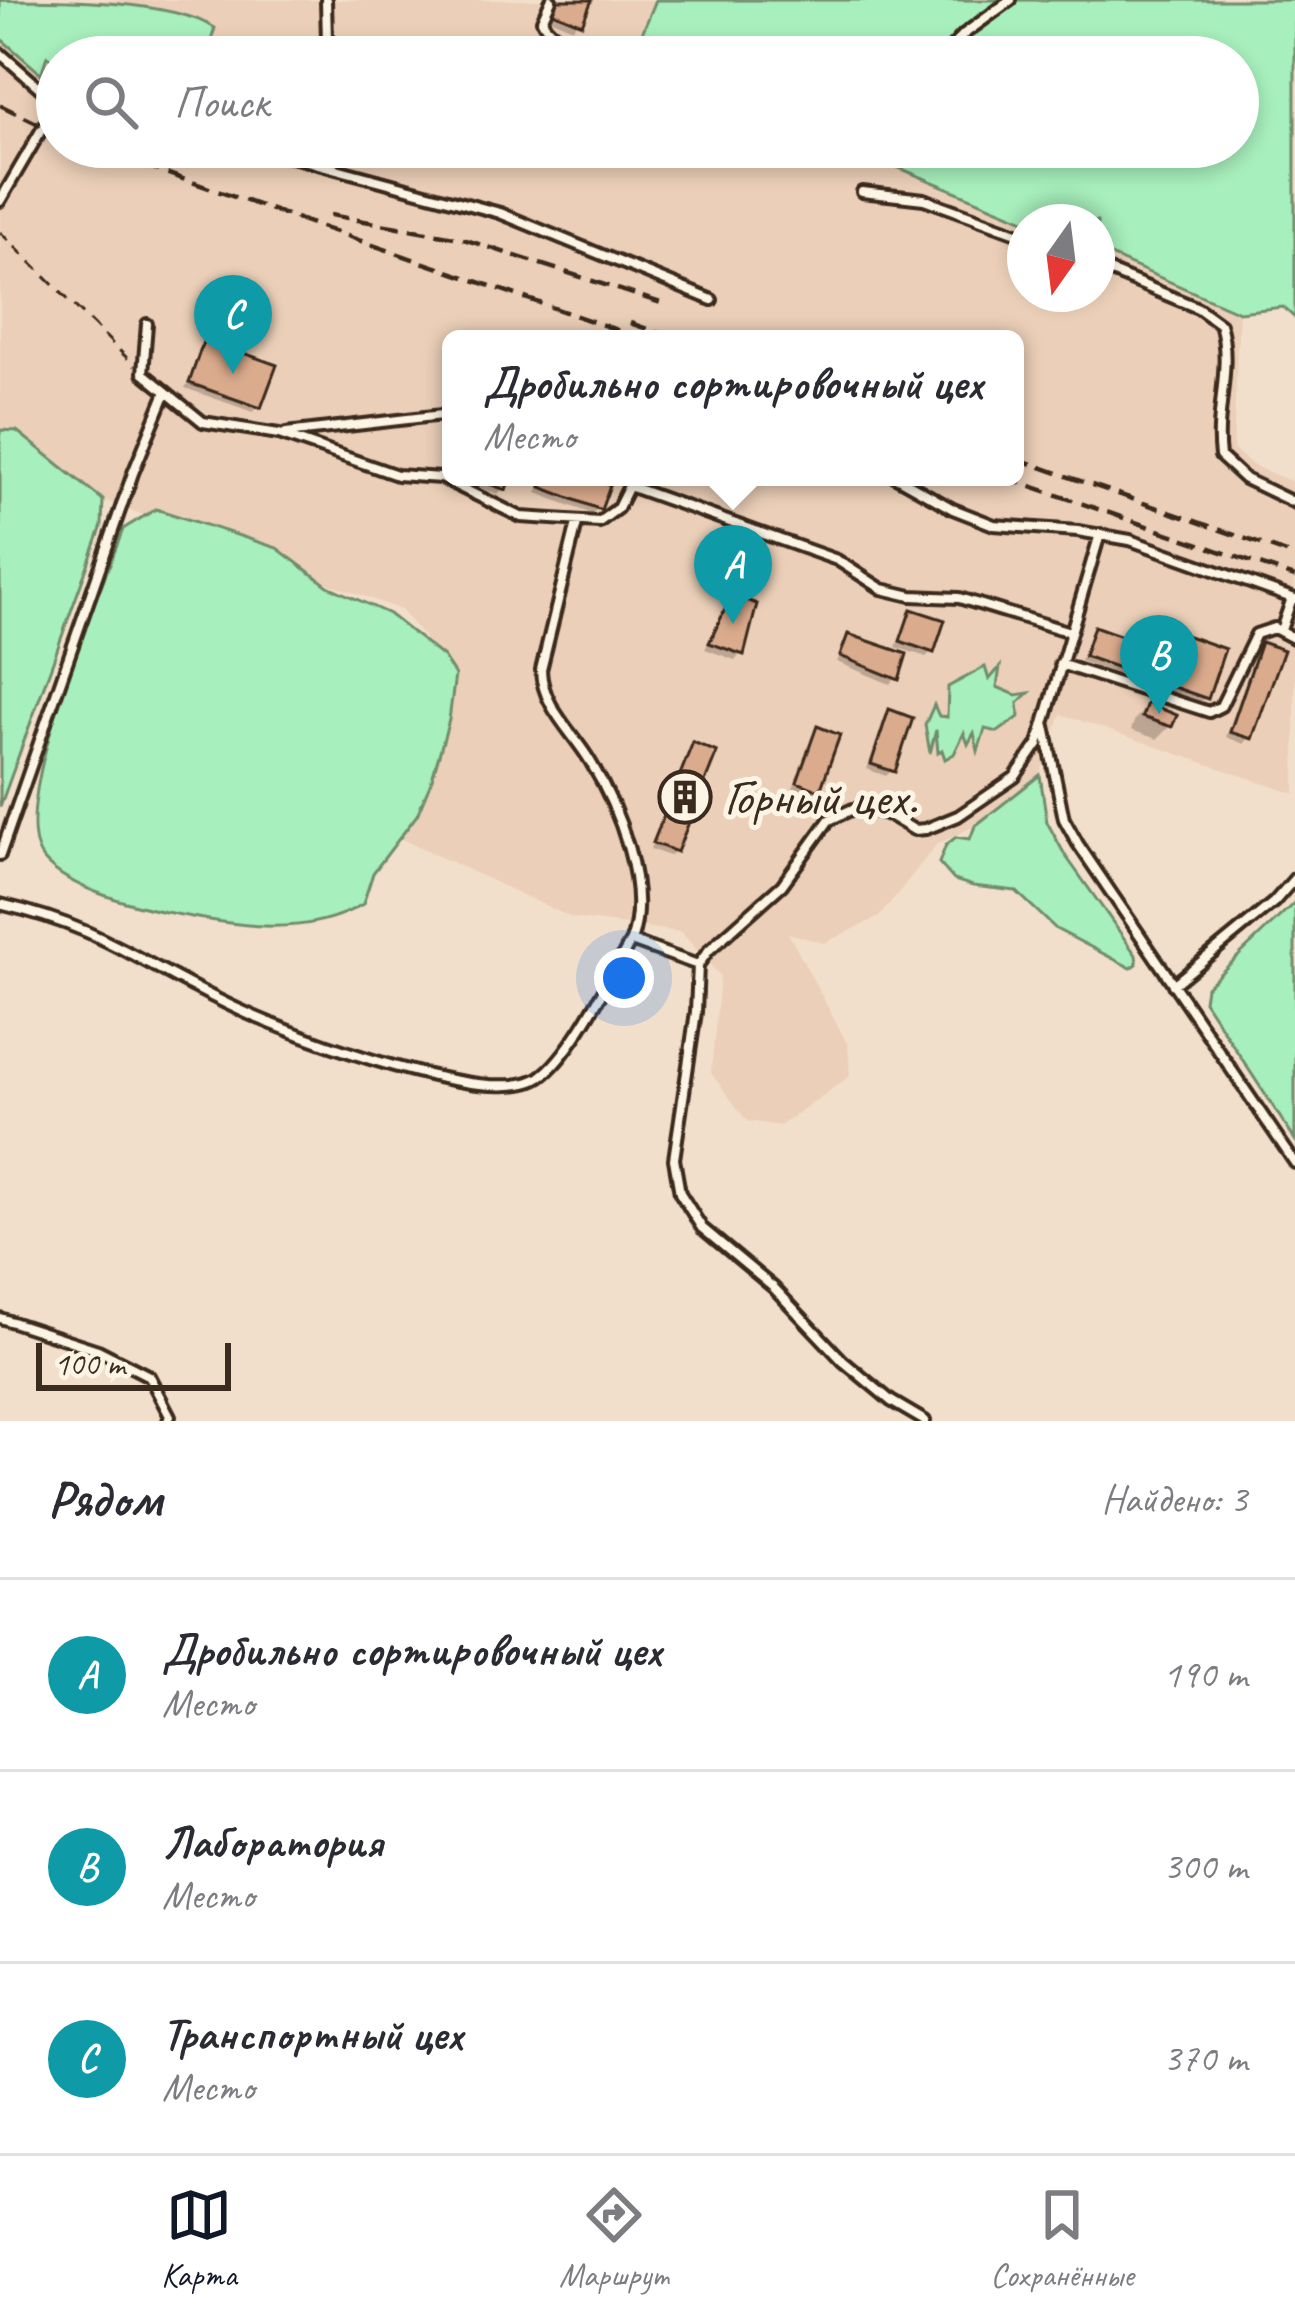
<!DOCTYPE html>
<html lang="ru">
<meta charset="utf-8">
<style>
:root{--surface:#fff;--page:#f7f7f7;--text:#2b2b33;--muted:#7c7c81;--line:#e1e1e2;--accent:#111827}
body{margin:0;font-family:Caveat,sans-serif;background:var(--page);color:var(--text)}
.compass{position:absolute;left:1007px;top:204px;width:108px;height:108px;border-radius:50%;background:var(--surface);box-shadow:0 6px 18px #0003;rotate:194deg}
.scale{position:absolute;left:36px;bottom:30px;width:195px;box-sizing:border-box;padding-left:12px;border:6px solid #3b2a1e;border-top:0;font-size:33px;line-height:42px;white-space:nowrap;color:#3b2a1e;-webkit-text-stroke:9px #fcf5e5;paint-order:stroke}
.you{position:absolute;left:624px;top:978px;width:42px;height:42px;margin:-30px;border:9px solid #fff;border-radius:50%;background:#1a73e8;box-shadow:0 0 0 18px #1a73e833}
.badge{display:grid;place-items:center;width:78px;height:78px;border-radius:50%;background:var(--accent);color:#fff;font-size:39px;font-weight:700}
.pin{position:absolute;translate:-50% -99px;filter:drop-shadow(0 3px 6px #0008)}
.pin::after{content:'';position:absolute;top:63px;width:42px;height:36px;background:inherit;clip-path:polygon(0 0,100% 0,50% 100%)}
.popup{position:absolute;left:442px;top:330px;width:582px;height:156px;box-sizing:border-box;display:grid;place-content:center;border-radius:18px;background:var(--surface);filter:drop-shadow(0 3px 9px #0005);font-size:39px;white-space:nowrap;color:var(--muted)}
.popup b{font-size:45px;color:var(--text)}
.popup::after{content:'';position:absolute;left:50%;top:100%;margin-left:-24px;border:24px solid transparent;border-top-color:var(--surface)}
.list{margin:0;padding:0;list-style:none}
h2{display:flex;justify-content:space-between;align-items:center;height:156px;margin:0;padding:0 48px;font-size:51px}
h2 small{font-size:39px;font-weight:400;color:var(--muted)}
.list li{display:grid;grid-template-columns:78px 1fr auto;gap:36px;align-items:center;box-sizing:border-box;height:192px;padding:0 48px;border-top:3px solid var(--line)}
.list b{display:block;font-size:45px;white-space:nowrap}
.list p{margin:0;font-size:39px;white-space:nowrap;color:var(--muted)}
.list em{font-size:39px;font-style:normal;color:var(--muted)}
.icon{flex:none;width:66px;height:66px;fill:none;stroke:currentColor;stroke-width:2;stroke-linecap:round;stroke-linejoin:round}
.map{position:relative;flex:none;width:1295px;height:1421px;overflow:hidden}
.search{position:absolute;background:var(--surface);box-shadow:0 6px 18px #0003;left:36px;right:36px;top:36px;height:132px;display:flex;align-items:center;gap:30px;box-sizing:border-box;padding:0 42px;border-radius:66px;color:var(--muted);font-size:45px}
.sheet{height:732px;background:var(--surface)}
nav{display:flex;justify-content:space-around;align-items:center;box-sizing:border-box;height:168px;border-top:3px solid var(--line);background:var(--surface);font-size:33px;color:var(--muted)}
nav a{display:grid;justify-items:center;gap:6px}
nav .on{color:var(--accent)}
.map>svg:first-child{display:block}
.built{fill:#ebcfb8;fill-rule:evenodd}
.green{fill:#a7efbc;stroke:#718c6d;stroke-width:3}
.shadow{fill:#0003}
.building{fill:#dbab8d;stroke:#3b2a1e;stroke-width:3}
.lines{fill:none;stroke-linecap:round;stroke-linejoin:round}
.lane-casing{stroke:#3b2a1e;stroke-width:16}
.path{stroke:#3b2a1e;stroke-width:3;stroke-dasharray:12 9;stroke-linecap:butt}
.lane{stroke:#fcf5e5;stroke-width:8}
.rail{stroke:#3b2a1e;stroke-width:4.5;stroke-dasharray:18 9;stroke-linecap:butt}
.labels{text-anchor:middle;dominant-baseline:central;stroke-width:10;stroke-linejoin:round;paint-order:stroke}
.poi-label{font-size:51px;fill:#3b2a1e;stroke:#fcf5e5;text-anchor:start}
</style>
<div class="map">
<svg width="1295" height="1421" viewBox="0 0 1295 1421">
<rect width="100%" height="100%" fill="#f2dfcb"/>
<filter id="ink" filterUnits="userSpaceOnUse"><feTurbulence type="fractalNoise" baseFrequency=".00833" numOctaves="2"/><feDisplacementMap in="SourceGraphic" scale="24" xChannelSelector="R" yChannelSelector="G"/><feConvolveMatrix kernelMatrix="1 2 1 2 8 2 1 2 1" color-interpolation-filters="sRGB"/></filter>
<g filter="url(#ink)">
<path class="built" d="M0,0H776L887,57H57V147H964L999,209L1029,222H1025V294H1097V250L1239,312L1233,449L1254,466L1295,483V794L1061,714L1040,775L975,826L937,844L879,917L824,943L788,933L848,1045L850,1076L780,1126L747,1121L711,1073L720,976L681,932L572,918L397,837L417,815L455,675L401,610L103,500L17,431L0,430ZM451,339H1015V477H451Z"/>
<path class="green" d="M0,0C60,0 171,0 215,28L206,57H57V65L47,56L41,74L0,38Z
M656,0H1295V318L1283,307L1239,312L1097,250V222H1029L849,147H1238V57H651L635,50Z
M0,430L17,431L103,500L102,526L0,807Z
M156,509L277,548L328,586L389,614L443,657L455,675L449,720L432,779L417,815L373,873L363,904C306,938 238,926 176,914C138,907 69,890 43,859C4,811 102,589 123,529Z
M985,667L989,680L1000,667L997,687L1016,695L1029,693L1018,703L1019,717L998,732L985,729L978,751L974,733L968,744L964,733L954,754L945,759L942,750L938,753L936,730L930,753L925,725L934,705L939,716L947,717L948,687Z
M1040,775L1047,822L1065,855L1136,955L1137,964L1131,968L1056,929L1016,891L973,886L954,880L939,863L946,845L956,837L970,839L975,826Z
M1295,902V1140L1204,1001L1206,987Z"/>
<path class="shadow" d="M556,0H589L573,28L549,18Z
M205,343L259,407L253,412L185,388Z
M451,453V477H507L503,488L498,494L443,475Z
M543,477H581L598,508L592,514L537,493Z
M732,599L741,654L735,660L705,649Z
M912,612L932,651L926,657L896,647Z
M1094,630L1161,653L1172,634L1205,697L1200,703L1080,661Z
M849,637L896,678L890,684L837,662Z
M1262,646L1249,738L1244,744L1226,737L1256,651Z
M1148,706L1170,726L1157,739L1131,730L1135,719Z
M890,713L892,770L886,776L867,769L884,718Z
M818,730L817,789L812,795L793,788L812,736Z
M694,746L675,850L669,856L650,849L688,751Z"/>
<path class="building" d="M557,0H592L582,24L552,12Z
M204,339L277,365L261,408L189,383Z
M470,477H510L506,490Z
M545,477H590L610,485L601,510L541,487Z
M732,595L757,604L744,655L709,643Z
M911,609L945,620L934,653L900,641Z
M1094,626L1164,651L1171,630L1225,649L1208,699L1084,656Z
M848,634L907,654L899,680L840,656Z
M1261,642L1284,650L1252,739L1230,732Z
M1147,703L1177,715L1172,727L1142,717Z
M889,709L913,718L895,772L871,764Z
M817,726L840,735L820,791L797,782Z
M693,742L717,752L677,852L653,843Z"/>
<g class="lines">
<g class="lane-casing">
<path id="lane" d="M551,0L542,20C551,40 584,50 605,57
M0,53L57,103L0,201
M322,57L327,41L326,0
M943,57L964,34L1011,0
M230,147L292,157L500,213L712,300
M815,147L846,154L866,147
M862,192L924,199L1025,236
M1097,266L1198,308L1220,324C1233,366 1214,413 1220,456L1245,479L1295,503
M147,324L143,373L203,422L279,434L397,475L441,478L521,517L599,522L618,508L629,486L837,560L882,589L911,596L959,598L1070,632
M286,433L451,414
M896,477L953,509L994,525L1078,531L1130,540L1295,599
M577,523L541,670C542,706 572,731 590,761C618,807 651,887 631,941
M1281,630L1292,598
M1060,664L1209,712L1221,706L1256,634L1274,628L1295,639
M1045,726L1064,819L1078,844L1295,1163
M0,855L133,473L166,392
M0,904C30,911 59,920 87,932C140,956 189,987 242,1011C296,1036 491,1110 540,1077C572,1055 610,977 631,941L698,965
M1173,985L1274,902L1295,878
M0,1318L98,1350L149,1376L170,1416L168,1421
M925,1421L891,1401L843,1361L774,1288L702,1228L680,1193L674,1159L696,1012L698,965L709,950L782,885L829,820L853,809H868L889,815L914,830L926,829L958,816L1015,777L1038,744L1100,534"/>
</g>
<path class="path" d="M0,232L135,366"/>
<use href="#lane" class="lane"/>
<path class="rail" d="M0,105L57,133
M91,147L643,339
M330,215L460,238L667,305
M630,323L676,339
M1015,458L1295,556
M1005,477L1295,577"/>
</g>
</g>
<defs>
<g id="building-ring" transform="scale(2.7)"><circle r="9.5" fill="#fcf5e5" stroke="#3b2a1e" stroke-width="1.5"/><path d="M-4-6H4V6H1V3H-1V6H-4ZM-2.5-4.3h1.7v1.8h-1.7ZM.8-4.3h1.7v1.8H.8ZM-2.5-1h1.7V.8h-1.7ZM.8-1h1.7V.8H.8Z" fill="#3b2a1e"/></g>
</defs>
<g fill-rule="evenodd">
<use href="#building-ring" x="685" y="797"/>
</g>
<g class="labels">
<g class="poi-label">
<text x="724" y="797">Горный цех.</text>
</g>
</g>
</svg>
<svg class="compass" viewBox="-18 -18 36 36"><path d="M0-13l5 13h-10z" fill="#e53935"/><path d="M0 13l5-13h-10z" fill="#7c7c81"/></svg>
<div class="scale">100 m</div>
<div class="you"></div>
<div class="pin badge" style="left:733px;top:624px;background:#0f9aa8">A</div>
<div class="popup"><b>Дробильно сортировочный цех</b>Место</div>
<div class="pin badge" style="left:1159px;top:714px;background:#0f9aa8">B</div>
<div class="pin badge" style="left:233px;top:374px;background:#0f9aa8">C</div>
<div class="search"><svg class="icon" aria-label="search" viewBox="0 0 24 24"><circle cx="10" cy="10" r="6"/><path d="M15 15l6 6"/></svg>Поиск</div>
</div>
<section class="sheet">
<h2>Рядом<small>Найдено: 3</small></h2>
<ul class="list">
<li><span class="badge" style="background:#0f9aa8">A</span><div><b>Дробильно сортировочный цех</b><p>Место</p></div><em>190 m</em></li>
<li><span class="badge" style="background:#0f9aa8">B</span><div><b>Лаборатория</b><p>Место</p></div><em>300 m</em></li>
<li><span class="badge" style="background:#0f9aa8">C</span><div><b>Транспортный цех</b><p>Место</p></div><em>370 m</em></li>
</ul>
</section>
<nav>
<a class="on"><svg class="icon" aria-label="map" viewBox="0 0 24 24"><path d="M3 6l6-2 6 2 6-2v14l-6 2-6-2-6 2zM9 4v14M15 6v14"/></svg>Карта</a>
<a><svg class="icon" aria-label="directions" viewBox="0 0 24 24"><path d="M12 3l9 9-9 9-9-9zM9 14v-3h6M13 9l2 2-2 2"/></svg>Маршрут</a>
<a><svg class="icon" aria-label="saved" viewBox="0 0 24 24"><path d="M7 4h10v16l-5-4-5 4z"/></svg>Сохранённые</a>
</nav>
